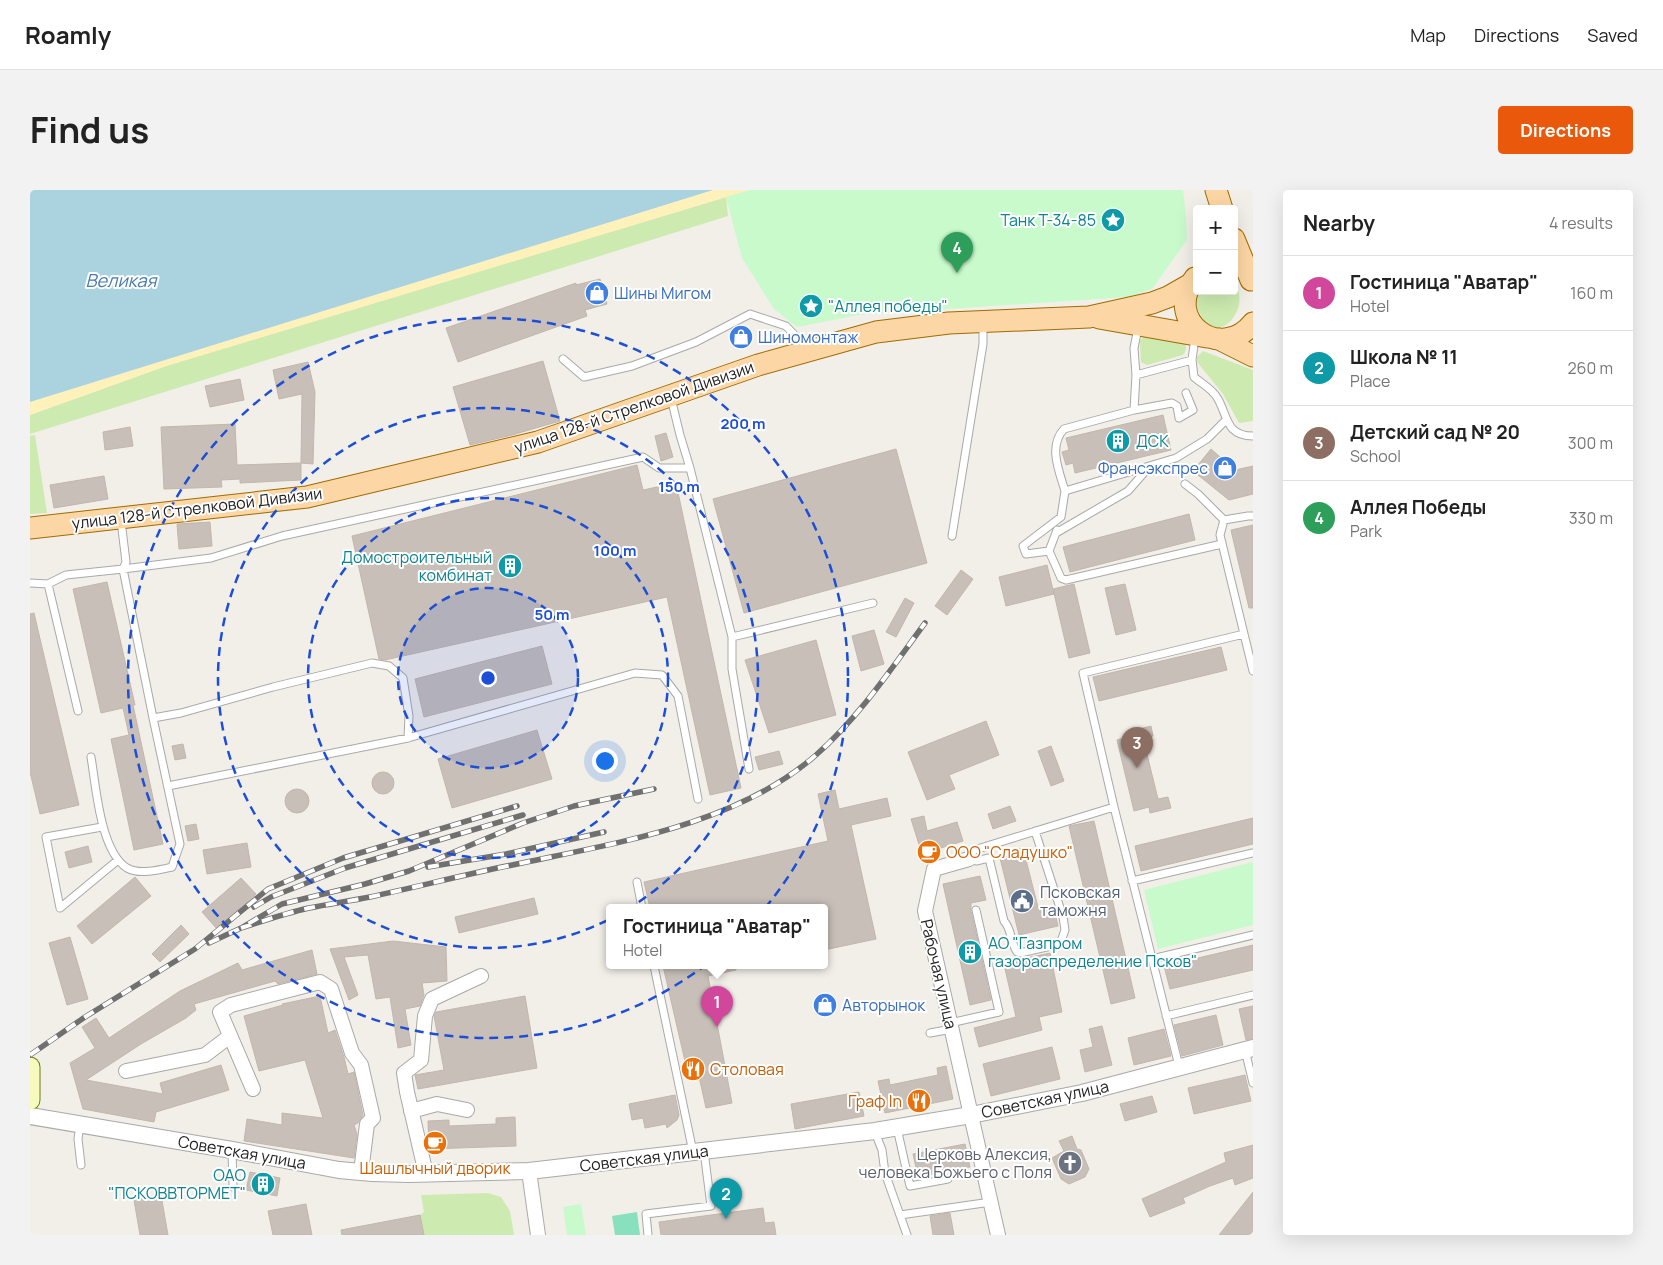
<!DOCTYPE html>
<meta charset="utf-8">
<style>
:root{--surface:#fff;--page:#f2f2f2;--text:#222;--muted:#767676;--line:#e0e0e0;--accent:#ea580c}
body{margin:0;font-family:Manrope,sans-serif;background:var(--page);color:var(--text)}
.controls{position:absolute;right:15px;top:15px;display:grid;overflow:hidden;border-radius:5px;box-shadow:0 5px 20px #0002}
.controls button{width:45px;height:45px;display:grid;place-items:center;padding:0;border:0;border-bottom:1px solid var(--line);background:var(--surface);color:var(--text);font:25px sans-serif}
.you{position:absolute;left:574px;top:570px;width:18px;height:18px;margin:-12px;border:4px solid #fff;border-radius:50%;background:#1a73e8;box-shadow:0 0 0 8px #1a73e833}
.badge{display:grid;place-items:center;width:32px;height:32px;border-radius:50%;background:var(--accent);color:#fff;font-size:16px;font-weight:700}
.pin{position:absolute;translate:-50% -41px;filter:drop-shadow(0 1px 2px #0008)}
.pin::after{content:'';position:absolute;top:26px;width:18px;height:15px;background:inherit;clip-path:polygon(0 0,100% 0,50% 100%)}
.popup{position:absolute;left:576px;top:714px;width:222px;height:65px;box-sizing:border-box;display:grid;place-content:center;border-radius:5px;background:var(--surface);filter:drop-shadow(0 1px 4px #0005);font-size:16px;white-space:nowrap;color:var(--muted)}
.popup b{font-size:19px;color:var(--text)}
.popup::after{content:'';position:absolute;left:50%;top:100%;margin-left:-10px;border:10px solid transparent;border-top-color:var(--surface)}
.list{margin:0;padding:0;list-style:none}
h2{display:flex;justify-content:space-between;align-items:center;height:65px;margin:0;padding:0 20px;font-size:21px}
h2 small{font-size:16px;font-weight:400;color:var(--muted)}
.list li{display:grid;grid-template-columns:32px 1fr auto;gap:15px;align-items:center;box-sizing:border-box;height:75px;padding:0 20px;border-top:1px solid var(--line)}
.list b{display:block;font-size:19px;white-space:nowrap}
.list p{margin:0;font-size:16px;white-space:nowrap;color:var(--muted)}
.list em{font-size:16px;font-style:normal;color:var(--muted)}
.map{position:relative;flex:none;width:1223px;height:1045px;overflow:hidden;border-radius:5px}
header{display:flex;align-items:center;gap:30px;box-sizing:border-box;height:70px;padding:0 25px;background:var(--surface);border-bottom:1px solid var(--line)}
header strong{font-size:24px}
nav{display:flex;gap:28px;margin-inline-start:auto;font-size:18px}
.intro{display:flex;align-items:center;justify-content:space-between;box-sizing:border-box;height:120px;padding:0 30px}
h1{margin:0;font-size:35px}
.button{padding:12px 22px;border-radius:5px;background:var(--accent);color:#fff;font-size:18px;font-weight:700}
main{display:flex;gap:30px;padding:0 30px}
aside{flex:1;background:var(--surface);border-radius:5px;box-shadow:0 5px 20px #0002}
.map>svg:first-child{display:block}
.grass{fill:#cdebb0}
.sand{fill:#fff1ba}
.park{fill:#c8facc}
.pitch{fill:#88e0be}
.water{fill:#aad3df}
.building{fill:#c7bfb8;stroke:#c4b6ab}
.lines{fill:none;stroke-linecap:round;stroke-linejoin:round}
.service-casing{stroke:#a9a9a9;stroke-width:9}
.minor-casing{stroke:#a9a9a9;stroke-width:16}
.tertiary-casing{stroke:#a9a9a9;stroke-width:18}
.secondary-casing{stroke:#707d05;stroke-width:21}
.primary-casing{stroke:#a06b00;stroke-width:23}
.service{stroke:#fff;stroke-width:7}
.minor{stroke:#fff;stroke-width:14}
.tertiary{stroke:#fff;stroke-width:16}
.secondary{stroke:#f7fabf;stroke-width:19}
.primary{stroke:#fcd6a4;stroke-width:21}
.rail-casing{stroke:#707070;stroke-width:5.5}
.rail{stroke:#fff;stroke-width:4;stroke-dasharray:11;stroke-linecap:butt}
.ring{fill:none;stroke:#1d4ed8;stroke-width:2.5;stroke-dasharray:9 6}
.labels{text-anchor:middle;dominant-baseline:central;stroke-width:4;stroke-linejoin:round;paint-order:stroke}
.culture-label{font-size:16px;fill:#0d838f;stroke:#fff;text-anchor:end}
.shop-label{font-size:16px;fill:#366cbe;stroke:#fff;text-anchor:start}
.street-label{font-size:16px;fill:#222;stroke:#fff}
.food-label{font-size:16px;fill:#c56008;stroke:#fff;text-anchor:start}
.service-label{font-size:16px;fill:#4e5e75;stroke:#fff;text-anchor:start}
.worship-label{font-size:16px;fill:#5b616d;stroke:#fff;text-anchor:end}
.water-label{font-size:18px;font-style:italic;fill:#4a7aab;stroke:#fff}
.centre{fill:#1d4ed8;stroke:#fff;stroke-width:2.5}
.ring-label{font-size:15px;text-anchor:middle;font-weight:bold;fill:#1d4ed8;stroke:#fff;stroke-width:4;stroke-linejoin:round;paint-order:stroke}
</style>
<header>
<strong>Roamly</strong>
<nav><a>Map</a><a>Directions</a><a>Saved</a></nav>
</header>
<div class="intro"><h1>Find us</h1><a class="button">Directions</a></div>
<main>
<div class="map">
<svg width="1223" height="1045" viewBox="0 0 1223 1045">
<rect width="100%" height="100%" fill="#f2efe9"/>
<path class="grass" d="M696,7L698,26L0,244V225L136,176Z
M1204,91C1223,118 1188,159 1170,124C1166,116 1166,109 1170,101H1204Z
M1115,145L1154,152C1157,157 1157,160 1153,165L1117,175L1111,172L1110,151Z
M1173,161L1223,180V231L1209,233L1193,204L1167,172V167Z
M5,245L17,323L0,324V246Z
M458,1003L471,1007L480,1021L484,1045H393L390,1025L394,1022L391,1005Z"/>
<path class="sand" d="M683,0H720L136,176L0,225V212Z"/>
<path class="park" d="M720,0H1153L1156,26L1157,50L1122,99L1098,107L828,125L767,137L744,119L712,68L696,7Z
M1223,672V735L1128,759L1114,700Z
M551,1014L556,1045H537L533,1017Z"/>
<path class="pitch" d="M607,1022L610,1045H585L582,1026Z"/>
<path class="water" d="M0,0H683L0,212Z"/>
<path class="building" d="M570,89L577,114L555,120L557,126L428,172L416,138L546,93V95Z
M513,171L530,231L482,245L440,255L423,197Z
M278,172L285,202L283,274L271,273L272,204L249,209L243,180Z
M210,189L214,210L180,217L175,196Z
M1133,225L1141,260L1045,283L1043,273L1036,275L1032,262L1039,260L1036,248Z
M205,234L207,275L271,273V290L210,293V289L191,290L192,297L134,299L131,237Z
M100,237L103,256L75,260L73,242Z
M636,243L643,267L631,271L625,246Z
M866,259L897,373L714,423L683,309Z
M1181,259L1205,280L1223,276V304L1199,310L1163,281Z
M607,275L613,300L646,293L711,598L680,605L637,407L355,470L349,469L322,346Z
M74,286L78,309L24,318L20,295Z
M1159,324L1165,350L1040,382L1033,357Z
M180,332L182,356L149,359L147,334Z
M1223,335V418H1219L1201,340Z
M1017,375L1024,404L976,416L969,387Z
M931,380L943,389L917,425L905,416Z
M77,392L105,515H103L133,654L104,660L81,549L99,545L93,518L71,523L43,399Z
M1044,394L1060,463L1039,468L1023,399Z
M1095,394L1106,440L1086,445L1075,398Z
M875,408L884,413L866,447L856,442Z
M4,423L49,615L10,624L0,582V424Z
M844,440L854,474L831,481L822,446Z
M786,450L806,525L739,543L715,470Z
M512,456L522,494L394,527L385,489Z
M1191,457L1197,480L1069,511L1063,487Z
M956,531L969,565L919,585L925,599L897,610L878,562Z
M1121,536L1123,546L1113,548L1128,609L1138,607L1141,618L1120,623L1119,617L1104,621L1087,550L1102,546L1101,541Z
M507,540L522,589L422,618L408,569Z
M153,554L156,568L145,570L142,556Z
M1021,556L1034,591L1021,596L1008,561Z
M749,561L753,574L729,580L725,567Z
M342 593a11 11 0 1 1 22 0a11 11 0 1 1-22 0Z
M255 611a12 12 0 1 1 24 0a12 12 0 1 1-24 0Z
M805,600L809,619L857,608L861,626L821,635L846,749L794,760V718H620L614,692L798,651L788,604Z
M980,616L986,631L963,639L958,624Z
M894,626L897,641L927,632L933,651L892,664L881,629Z
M1223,628V654L1111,681L1105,656Z
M1064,631L1105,808L1081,814L1039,636Z
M166,634L169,649L158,651L155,636Z
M217,653L221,677L177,684L173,660Z
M58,656L62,672L39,678L35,662Z
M993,658L1009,721L1024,718L1028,736L989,745L969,664Z
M950,686L956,710L941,713V721L961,810L940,815L913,694Z
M105,687L121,706L62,754L47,736Z
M211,688L226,704L187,739L172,722Z
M504,708L508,724L429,743L425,727Z
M151,735L159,744L130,772L122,764Z
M40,747L58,809L37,815L19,753Z
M363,751L416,757L417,791L392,793L394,805L390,816L375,819L381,855L368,858L360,807L346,809L338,765L314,767L328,805L319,810L300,759Z
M1223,755V780L1140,799L1134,776Z
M282,760L287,784L248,794L245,791L164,814L166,820L156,828L111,854L56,890L133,904L130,893L191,875L199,900L126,922L124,932L53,919L40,873L65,858L52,837L66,828L79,848L150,801L208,773L212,780Z
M1020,763L1032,822L1009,827L1012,840L949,857L944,838L986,827L973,770L986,767L996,768Z
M633,776H706V780L678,786L702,913L676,918L668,882L658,884Z
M290,806L298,843L305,840L314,867L318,884L324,882L333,925L328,933L324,935L327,944L324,968L214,951L217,929L252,935V923L293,928L275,870L229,881L214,826L253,815L252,814Z
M495,806L507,878L388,899L385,885L414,880L404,826L406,822Z
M1223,816V848L1216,850L1209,819Z
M1186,825L1193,855L1152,866L1144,835Z
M1072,836L1082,875L1055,882L1050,860L1063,857L1059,839Z
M1134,839L1141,866L1104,875L1098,848Z
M1022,857L1030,889L961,906L953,874Z
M916,876L923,909L855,923L848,891L859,889L860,895L908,885L907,878Z
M1215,885L1221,911L1164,924L1158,898Z
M829,902L834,926L765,939L761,914Z
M645,905L649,925L647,930L637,938L636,934L615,938L613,928L602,930L599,914Z
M1122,906L1127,922L1095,931L1090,914Z
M485,927L486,956L399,959L398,931L419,930V936L466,934V928Z
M1042,946L1047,959L1051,960L1059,979L1055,987L1039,994L1031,989L1022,968L1034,961L1029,951Z
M935,954L940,977L888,987L883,964Z
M1223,955V988L1205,995L1203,988L1180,996L1153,1008L1155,1013L1120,1027L1112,1009L1196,972L1194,963Z
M220,982L250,988L247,1006L216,1000Z
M1223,1002V1045H1189Z
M131,1005L138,1045H110L104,1010Z
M276,1014L282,1045H243L238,1021Z
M733,1018L735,1033L744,1032L746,1045H631L629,1032Z
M920,1023L924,1045H903L900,1026Z
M390,1025L394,1045H312L311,1040Z"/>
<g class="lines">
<g class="service-casing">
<path id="service" d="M1165,147L1162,170L1164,187C1172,194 1183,199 1188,209C1198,227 1196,246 1223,246
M533,169L554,187L602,176L666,152L720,124L756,136L777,158
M1106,185L1162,170
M641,208L650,245L660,278L702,447L843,413
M1104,220L1142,213L1147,216L1149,228L1163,220L1156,203
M1155,294L1168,304L1194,330
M1035,301C1029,281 1018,256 1034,239L1104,220L1106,185L1104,158L1108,138
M1223,326H1218L1194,330L1190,345L1223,481
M1026,343L1098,301L1120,276
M922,346L953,154V134
M1192,354L1036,390L1031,388L1019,361L996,364L993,356L1031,327L1035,301L1146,268L1177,249L1196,230
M1019,361L1027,340
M0,393L18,394L36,385L93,379L96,372L91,331
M18,394L48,521
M702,447V479L719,579
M123,528L93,379L181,368L252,346L613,267L629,278H660
M61,567C66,596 70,661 97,678C109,685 129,680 142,677L150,654L123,528L151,523L243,497L342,473L359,476L373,488L379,526L378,548
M138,596L378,548L605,483L632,485L648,506L668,609
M72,637L16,647L30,718L88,670
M1005,641L1033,727L1035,740L1030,754L990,763L987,762C980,752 982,739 974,731L959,668L946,671L939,669L944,660C991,646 1037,631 1084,617
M1102,691L1223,663
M607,692L612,718
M1122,769L1223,745
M624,776L663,962
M1136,826L1223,805
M920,833L969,822L946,720
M900,843L922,839
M1215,860L1223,893
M1149,876L1084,617L1053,483L1214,444
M50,934L48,949L51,975
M867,938L880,996L918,989
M845,942L852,960L855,983L877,1045
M202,960L203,997
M870,1025L961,1012
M618,1045L616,1024L681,1016L674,961"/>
</g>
<g class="minor-casing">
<path id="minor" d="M939,669L904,679L895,721L968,1045
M96,881L175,865L200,846
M223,899L190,822L201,815L290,792L301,799L322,863L331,875L343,928L337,934L331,982
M381,921L407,914L437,920
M499,981L508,1045
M396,984L377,902L374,883L391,870L395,826L402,809L451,786"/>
</g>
<g class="tertiary-casing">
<path id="tertiary" d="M0,926L202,960L309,980L342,983L379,984L499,981L845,941L941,925L1052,903L1223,858"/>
</g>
<g class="secondary-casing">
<path id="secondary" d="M0,877V910"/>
</g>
<g class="primary-casing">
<path id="primary" d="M1186,0L1192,19
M1204,49L1221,90
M1165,88C1132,129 1190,174 1223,133
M1069,128L1177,147
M1189,149L1223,166
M0,338L277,307L508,252L728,175L846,142L919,133L1059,127L1122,113L1138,107L1159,95"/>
</g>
<use href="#service" class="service"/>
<use href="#minor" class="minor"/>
<use href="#tertiary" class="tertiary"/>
<use href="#secondary" class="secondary"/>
<use href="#primary" class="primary"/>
<g class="rail-casing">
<path id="rail" d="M398,677L476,664L574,642
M224,717L241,707L315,678L493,625
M211,738C233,731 256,723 279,718C299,714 320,711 340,707C391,696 441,683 492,673C591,652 707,634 786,565C829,527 861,479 895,433
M179,753L211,738L252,714L335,694L379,681L493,633L544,616L624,599
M0,865L55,827L165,759L238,699L313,668L487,616"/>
</g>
<use href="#rail" class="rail"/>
</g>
<circle cx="458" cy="488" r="90" fill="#1d4ed8" fill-opacity=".12"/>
<g class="ring">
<circle cx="458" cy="488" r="90"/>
<circle cx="458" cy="488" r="180"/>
<circle cx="458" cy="488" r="270"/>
<circle cx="458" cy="488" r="360"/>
</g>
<defs>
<g id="sight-disc" transform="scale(1.25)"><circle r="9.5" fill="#0f9aa8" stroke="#fff"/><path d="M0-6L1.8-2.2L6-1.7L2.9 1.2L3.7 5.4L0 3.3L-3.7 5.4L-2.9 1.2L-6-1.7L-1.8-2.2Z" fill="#fff"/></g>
<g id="shop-disc" transform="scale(1.25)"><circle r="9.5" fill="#3f7fe0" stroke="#fff"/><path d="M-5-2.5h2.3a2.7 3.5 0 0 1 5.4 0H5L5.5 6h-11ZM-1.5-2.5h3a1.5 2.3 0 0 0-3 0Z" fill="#fff"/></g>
<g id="building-disc" transform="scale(1.25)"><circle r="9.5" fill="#0f9aa8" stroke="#fff"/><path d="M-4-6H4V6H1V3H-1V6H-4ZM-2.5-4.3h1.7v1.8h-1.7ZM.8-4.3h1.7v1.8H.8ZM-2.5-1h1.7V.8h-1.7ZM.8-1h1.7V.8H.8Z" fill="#fff"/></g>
<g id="cafe-disc" transform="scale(1.25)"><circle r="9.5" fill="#e8710a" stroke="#fff"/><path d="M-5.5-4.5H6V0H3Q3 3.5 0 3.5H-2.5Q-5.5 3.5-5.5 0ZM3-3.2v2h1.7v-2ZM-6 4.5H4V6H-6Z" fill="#fff"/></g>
<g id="civic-disc" transform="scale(1.25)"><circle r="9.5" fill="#5c6f8a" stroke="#fff"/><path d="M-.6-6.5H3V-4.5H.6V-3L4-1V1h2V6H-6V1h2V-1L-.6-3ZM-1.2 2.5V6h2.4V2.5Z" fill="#fff"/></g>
<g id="restaurant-disc" transform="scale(1.25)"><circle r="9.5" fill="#e8710a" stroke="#fff"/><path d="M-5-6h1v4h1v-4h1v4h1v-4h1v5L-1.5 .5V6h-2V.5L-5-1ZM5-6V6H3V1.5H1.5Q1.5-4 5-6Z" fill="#fff"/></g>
<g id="church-disc" transform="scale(1.25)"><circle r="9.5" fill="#6b7280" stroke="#fff"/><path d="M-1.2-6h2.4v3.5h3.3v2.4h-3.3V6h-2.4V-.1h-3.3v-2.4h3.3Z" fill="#fff"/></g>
</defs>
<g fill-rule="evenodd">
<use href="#sight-disc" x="1083" y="30"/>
<use href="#shop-disc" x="567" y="103"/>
<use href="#sight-disc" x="781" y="116"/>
<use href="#shop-disc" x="711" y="147"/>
<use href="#building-disc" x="1088" y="251"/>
<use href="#shop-disc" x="1195" y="278"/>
<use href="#building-disc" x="480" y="376"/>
<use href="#cafe-disc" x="899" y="662"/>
<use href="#civic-disc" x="992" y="711"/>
<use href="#building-disc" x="940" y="762"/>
<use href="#shop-disc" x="795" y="815"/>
<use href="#restaurant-disc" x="663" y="879"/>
<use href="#restaurant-disc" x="889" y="911"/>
<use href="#cafe-disc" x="405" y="953"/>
<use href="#church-disc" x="1040" y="973"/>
<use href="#building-disc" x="233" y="994"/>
</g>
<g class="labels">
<g class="culture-label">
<text x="1066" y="30">Танк Т-34-85</text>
<text x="798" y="116" text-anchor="start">"Аллея победы"</text>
<text x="1106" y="251" text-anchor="start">ДСК</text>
<text x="462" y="367">Домостроительный<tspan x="462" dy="18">комбинат</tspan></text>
<text x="958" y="753" text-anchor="start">АО "Газпром<tspan x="958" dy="18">газораспределение Псков"</tspan></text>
<text x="216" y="985">ОАО<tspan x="216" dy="18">"ПСКОВВТОРМЕТ"</tspan></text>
</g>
<g class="shop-label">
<text x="584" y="103">Шины Мигом</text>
<text x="728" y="147">Шиномонтаж</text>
<text x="1178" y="278" text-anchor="end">Франсэкспрес</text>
<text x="812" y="815">Авторынок</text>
</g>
<g class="street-label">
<text transform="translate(604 217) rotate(-19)">улица 128-й Стрелковой Дивизии</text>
<text transform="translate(167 318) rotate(-7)">улица 128-й Стрелковой Дивизии</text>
<text transform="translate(909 784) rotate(77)">Рабочая улица</text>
<text transform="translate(1015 909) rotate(-12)">Советская улица</text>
<text transform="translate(212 962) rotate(10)">Советская улица</text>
<text transform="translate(614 968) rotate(-7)">Советская улица</text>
</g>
<g class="food-label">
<text x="916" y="662">ООО "Сладушко"</text>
<text x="680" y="879">Столовая</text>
<text x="872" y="911" text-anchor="end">Граф In</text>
<text x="405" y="978" text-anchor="middle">Шашлычный дворик</text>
</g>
<g class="service-label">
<text x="1010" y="702">Псковская<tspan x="1010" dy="18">таможня</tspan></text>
</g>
<g class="worship-label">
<text x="1022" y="964">Церковь Алексия,<tspan x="1022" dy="18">человека Божьего с Поля</tspan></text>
</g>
<g class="water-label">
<text x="91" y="90">Великая</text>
</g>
</g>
<circle cx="458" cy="488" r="8" class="centre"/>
<g class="ring-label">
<text x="713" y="239">200 m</text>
<text x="649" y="302">150 m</text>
<text x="585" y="366">100 m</text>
<text x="522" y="430">50 m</text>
</g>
</svg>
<div class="controls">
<button>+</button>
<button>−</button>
</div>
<div class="you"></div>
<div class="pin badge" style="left:687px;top:837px;background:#d1479c">1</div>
<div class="popup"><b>Гостиница &quot;Аватар&quot;</b>Hotel</div>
<div class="pin badge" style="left:696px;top:1029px;background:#0f9aa8">2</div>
<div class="pin badge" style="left:1107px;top:578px;background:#8d6e63">3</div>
<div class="pin badge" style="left:927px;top:83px;background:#2e9e5b">4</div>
</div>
<aside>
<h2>Nearby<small>4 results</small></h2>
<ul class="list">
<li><span class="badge" style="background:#d1479c">1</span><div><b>Гостиница &quot;Аватар&quot;</b><p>Hotel</p></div><em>160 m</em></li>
<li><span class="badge" style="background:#0f9aa8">2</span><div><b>Школа № 11</b><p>Place</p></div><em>260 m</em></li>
<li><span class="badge" style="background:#8d6e63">3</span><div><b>Детский сад № 20</b><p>School</p></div><em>300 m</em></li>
<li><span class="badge" style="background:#2e9e5b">4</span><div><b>Аллея Победы</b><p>Park</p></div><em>330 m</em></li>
</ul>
</aside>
</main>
